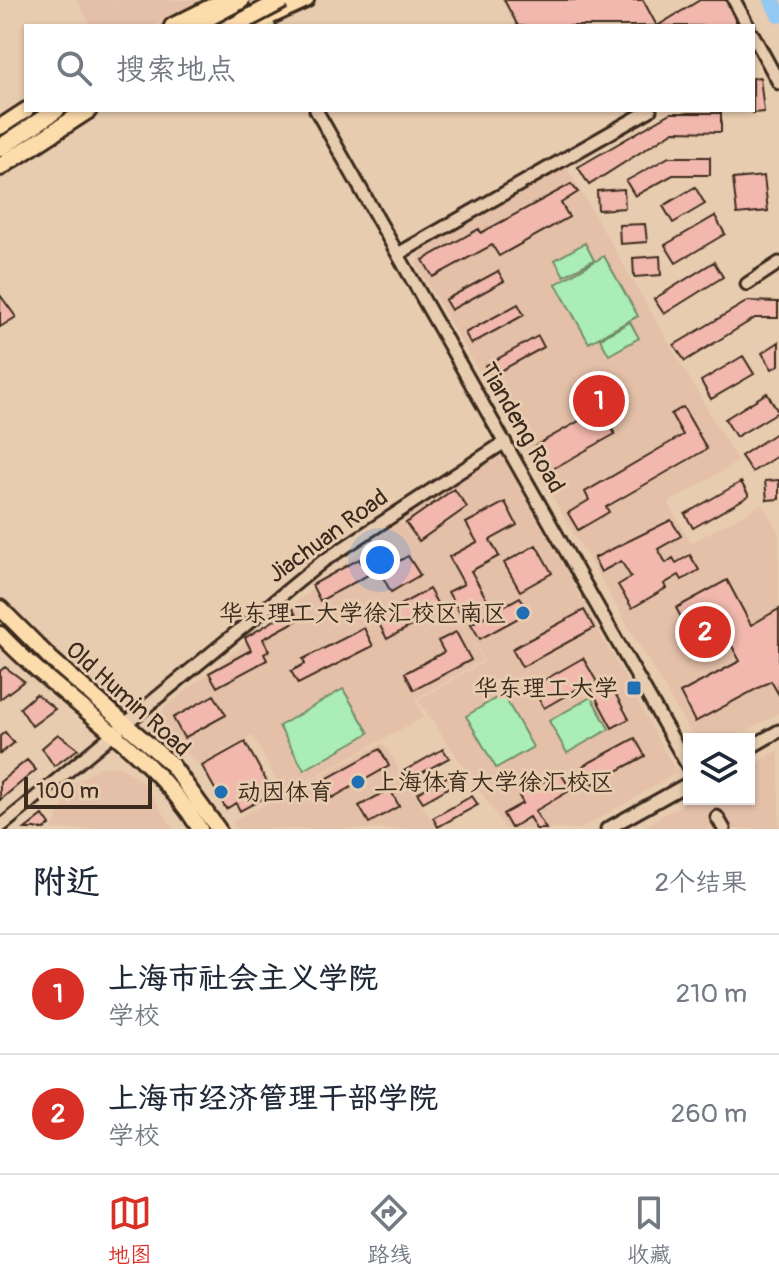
<!DOCTYPE html>
<html lang="zh">
<meta charset="utf-8">
<style>
:root{--surface:#fff;--page:#f6f6f7;--text:#1f2937;--muted:#747a83;--line:#e0e1e3;--accent:#d93025}
body{margin:0;font-family:Pangolin,"LXGW WenKai TC",sans-serif;background:var(--page);color:var(--text)}
.controls{position:absolute;right:24px;bottom:24px;display:grid;overflow:hidden;border-radius:0px;box-shadow:0 2px 6px #0004}
.controls button{width:72px;height:72px;display:grid;place-items:center;padding:0;border:0;border-bottom:2px solid var(--line);background:var(--surface);color:var(--text);font:40px sans-serif}
.scale{position:absolute;left:24px;bottom:20px;width:128px;box-sizing:border-box;padding-left:8px;border:4px solid #3b2a1e;border-top:0;font-size:22px;line-height:28px;white-space:nowrap;color:#3b2a1e;-webkit-text-stroke:6px #e8ccaf;paint-order:stroke}
.you{position:absolute;left:380px;top:560px;width:28px;height:28px;margin:-20px;border:6px solid #fff;border-radius:50%;background:#1a73e8;box-shadow:0 0 0 12px #1a73e833}
.badge{display:grid;place-items:center;width:52px;height:52px;border-radius:50%;background:var(--accent);color:#fff;font-size:26px;font-weight:700}
.pin{position:absolute;translate:-50% -50%;border:4px solid #fff;box-shadow:0 2px 8px #0006}
.list{margin:0;padding:0;list-style:none}
h2{display:flex;justify-content:space-between;align-items:center;height:104px;margin:0;padding:0 32px;font-size:34px}
h2 small{font-size:26px;font-weight:400;color:var(--muted)}
.list li{display:grid;grid-template-columns:52px 1fr auto;gap:24px;align-items:center;box-sizing:border-box;height:120px;padding:0 32px;border-top:2px solid var(--line)}
.list b{display:block;font-size:30px;white-space:nowrap}
.list p{margin:0;font-size:26px;white-space:nowrap;color:var(--muted)}
.list em{font-size:26px;font-style:normal;color:var(--muted)}
.icon{flex:none;width:44px;height:44px;fill:none;stroke:currentColor;stroke-width:2;stroke-linecap:round;stroke-linejoin:round}
.map{position:relative;flex:none;width:779px;height:829px;overflow:hidden}
.search{position:absolute;background:var(--surface);box-shadow:0 2px 6px #0004;left:24px;right:24px;top:24px;height:88px;display:flex;align-items:center;gap:20px;box-sizing:border-box;padding:0 28px;border-radius:0px;color:var(--muted);font-size:30px}
.sheet{height:344px;background:var(--surface)}
nav{display:flex;justify-content:space-around;align-items:center;box-sizing:border-box;height:112px;border-top:2px solid var(--line);background:var(--surface);font-size:22px;color:var(--muted)}
nav a{display:grid;justify-items:center;gap:4px}
nav .on{color:var(--accent)}
.map>svg:first-child{display:block}
.built{fill:#e4c0a8}
.green{fill:#aaedb6;stroke:#728c6a;stroke-width:2}
.lines{fill:none;stroke-linecap:round;stroke-linejoin:round}
.river{stroke:#94caf2;stroke-width:16}
.building{fill:#f2b8ad;stroke:#3b2a1e;stroke-width:2}
.minor-casing{stroke:#3b2a1e;stroke-width:17}
.major-casing{stroke:#3b2a1e;stroke-width:20}
.highway-casing{stroke:#3b2a1e;stroke-width:22}
.minor{stroke:#e8ccaf;stroke-width:11}
.major{stroke:#fddcac;stroke-width:14}
.highway{stroke:#fddcac;stroke-width:16}
.highway-bridge-casing{stroke:#3b2a1e;stroke-width:22;stroke-linecap:butt}
.highway-bridge{stroke:#fddcac;stroke-width:16}
.poi-dot{fill:#1f6fb2;stroke:#e8ccaf;stroke-width:3}
.labels{text-anchor:middle;dominant-baseline:central;stroke-width:6;stroke-linejoin:round;paint-order:stroke}
.street-label{font-size:24px;fill:#3b2a1e;stroke:#e8ccaf}
.poi-label{font-size:24px;fill:#3b2a1e;stroke:#e8ccaf;text-anchor:end}
</style>
<div class="map">
<svg width="779" height="829" viewBox="0 0 779 829">
<rect width="100%" height="100%" fill="#e8ccaf"/>
<filter id="ink" filterUnits="userSpaceOnUse"><feTurbulence type="fractalNoise" baseFrequency=".0125" numOctaves="2"/><feDisplacementMap in="SourceGraphic" scale="16" xChannelSelector="R" yChannelSelector="G"/><feConvolveMatrix kernelMatrix="1 2 1 2 8 2 1 2 1" color-interpolation-filters="sRGB"/></filter>
<g filter="url(#ink)">
<path class="built" d="M77,0H204L153,26H91Z
M566,166L738,462L668,503L691,543L762,504L779,533V713L732,739H694L416,264L422,249Z
M502,455L677,773L581,829H506L418,700L485,661L460,620L483,660L415,699L424,717L283,793L252,735L198,765L163,726V709L399,520L416,547L401,519Z
M383,743L437,829H235L232,821Z
M779,750V829H639L691,799H749V768Z
M99,767H122L144,784L174,829H52L73,784Z"/>
<path class="green" d="M585,243L594,260L564,276L555,260Z
M604,256L638,316L589,343L556,284Z
M630,322L639,338L609,355L600,339Z
M343,689L369,733L304,770L279,726Z
M503,694L533,747L496,768L466,716Z
M591,697L609,729L567,753L549,721Z"/>
<g class="lines">
<path class="river" d="M772,0L779,15"/>
</g>
<path class="building" d="M504,0H643L657,26L700,0H726L738,26H518Z
M760,77L764,112L753,113V78Z
M671,113H721V132L674,131L589,185L578,167Z
M669,157H710V175H673L635,196L626,181Z
M764,176L768,211L737,214L733,179Z
M571,184L578,192L561,203L569,217L499,256L492,245L433,277L423,260L479,229L481,233Z
M695,187L705,204L673,223L663,206Z
M624,189L625,208L598,210L597,191Z
M715,216L725,234L676,263L665,245Z
M645,224L647,242L620,244L619,225Z
M660,256L661,275L634,277L633,258Z
M714,262L723,277L664,314L654,299Z
M498,271L504,281L451,310L445,300Z
M0,295L16,317L0,327Z
M748,301L778,302V318H755L685,361L674,345Z
M518,304L524,315L471,344L465,333Z
M538,336L544,347L491,376L485,366Z
M779,342V365L772,369L762,353Z
M743,356L754,374L711,399L701,381Z
M767,393L778,412L736,437L725,419Z
M683,407L707,449L606,507L609,512L578,530L568,513L589,500L585,492L683,435L671,414Z
M600,409L615,434L549,471L535,446Z
M779,431V455L752,472L741,456Z
M779,480V499L767,500L765,481Z
M741,482L749,496L693,528L685,514Z
M454,489L467,507L419,541L406,523Z
M505,502L517,525L490,540L499,556L471,571L487,600L461,615L448,592L464,584L449,557L477,542L466,523Z
M671,520L681,536L658,549L666,563L673,558L676,563L690,555L699,570L682,580L679,575L664,584L666,588L632,608L618,585L631,577L621,561L601,572L594,558Z
M536,545L552,573L520,591L504,563Z
M408,556L420,575L391,592L380,572Z
M359,559L368,575L320,601L312,585Z
M727,580L751,625L779,609V695L771,681L695,722L680,693L740,661L727,637L700,652L676,608Z
M429,589L441,610L387,639L376,618Z
M520,597L529,612L480,639L471,624Z
M293,609L298,620L263,639L269,651L264,654L267,660L217,687L209,673L251,650L245,638Z
M584,610L594,628L522,667L512,649Z
M364,628L373,646L298,684L291,671L305,664L303,659Z
M456,632L471,660L414,690L405,673L444,652L438,641Z
M583,658L601,689L610,684L629,719L612,728L588,683L544,708L532,687Z
M5,667L24,681L0,699V671Z
M36,694L55,709L32,726L20,708Z
M214,695L226,715L184,738L173,718Z
M5,732L14,743L0,754V736Z
M58,734L78,749L54,766L42,748Z
M635,738L645,756L593,784L583,766Z
M245,742L273,793L240,811L236,803L226,809L202,766Z
M380,749L389,766L332,798L323,781Z
M443,749L449,758L409,780L404,771Z
M27,760L36,770L0,800V782Z
M457,771L462,780L423,802L417,793Z
M560,772L571,790L535,811L546,829H536L529,817L511,828L503,814L523,803L519,796Z
M390,789L399,806L369,823L359,806Z
M472,796L478,805L438,827L433,818Z
M43,815L50,825L44,829H25Z"/>
<g class="lines">
<g class="minor-casing">
<path id="minor" d="M255,0L269,26
M734,0L748,26
M753,35L779,83
M316,110L689,768
M398,254L650,110
M747,284L779,263
M749,748L779,731
M717,817L724,829
M0,827L322,562L505,442
M607,829L689,783"/>
</g>
<g class="major-casing">
<path id="major" d="M252,25L306,0
M172,26L224,0
M0,127L26,110
M0,608L51,659L171,764L218,829
M0,634C64,702 150,748 200,829"/>
</g>
<g class="highway-casing">
<path id="highway" d="M192,26L241,0
M0,148L56,110
M0,167L88,110"/>
</g>
<use href="#minor" class="minor"/>
<use href="#major" class="major"/>
<use href="#highway" class="highway"/>
<g class="highway-bridge-casing">
<path id="highway-bridge" d="M234,26L283,0"/>
</g>
<use href="#highway-bridge" class="highway-bridge"/>
</g>
</g>
<g class="poi-dot">
<circle cx="523" cy="613" r="8"/>
<rect x="626" y="680" width="16" height="16" rx="4"/>
<circle cx="358" cy="782" r="8"/>
<circle cx="221" cy="792" r="8"/>
</g>
<g class="labels">
<g class="street-label">
<text transform="translate(522 428) rotate(60)">Tiandeng Road</text>
<text transform="translate(328 536) rotate(-36)">Jiachuan Road</text>
<text transform="translate(128 699) rotate(42)">Old Humin Road</text>
</g>
<g class="poi-label">
<text x="507" y="613">华东理工大学徐汇校区南区</text>
<text x="618" y="688">华东理工大学</text>
<text x="374" y="782" text-anchor="start">上海体育大学徐汇校区</text>
<text x="237" y="792" text-anchor="start">动因体育</text>
</g>
</g>
</svg>
<div class="controls">
<button><svg class="icon" aria-label="layers" viewBox="0 0 24 24"><path d="M12 4l9 5-9 5-9-5zM3 14l9 5 9-5"/></svg></button>
</div>
<div class="scale">100 m</div>
<div class="you"></div>
<div class="pin badge" style="left:599px;top:401px">1</div>
<div class="pin badge" style="left:705px;top:632px">2</div>
<div class="search"><svg class="icon" aria-label="search" viewBox="0 0 24 24"><circle cx="10" cy="10" r="6"/><path d="M15 15l6 6"/></svg>搜索地点</div>
</div>
<section class="sheet">
<h2>附近<small>2个结果</small></h2>
<ul class="list">
<li><span class="badge">1</span><div><b>上海市社会主义学院</b><p>学校</p></div><em>210 m</em></li>
<li><span class="badge">2</span><div><b>上海市经济管理干部学院</b><p>学校</p></div><em>260 m</em></li>
</ul>
</section>
<nav>
<a class="on"><svg class="icon" aria-label="map" viewBox="0 0 24 24"><path d="M3 6l6-2 6 2 6-2v14l-6 2-6-2-6 2zM9 4v14M15 6v14"/></svg>地图</a>
<a><svg class="icon" aria-label="directions" viewBox="0 0 24 24"><path d="M12 3l9 9-9 9-9-9zM9 14v-3h6M13 9l2 2-2 2"/></svg>路线</a>
<a><svg class="icon" aria-label="saved" viewBox="0 0 24 24"><path d="M7 4h10v16l-5-4-5 4z"/></svg>收藏</a>
</nav>
